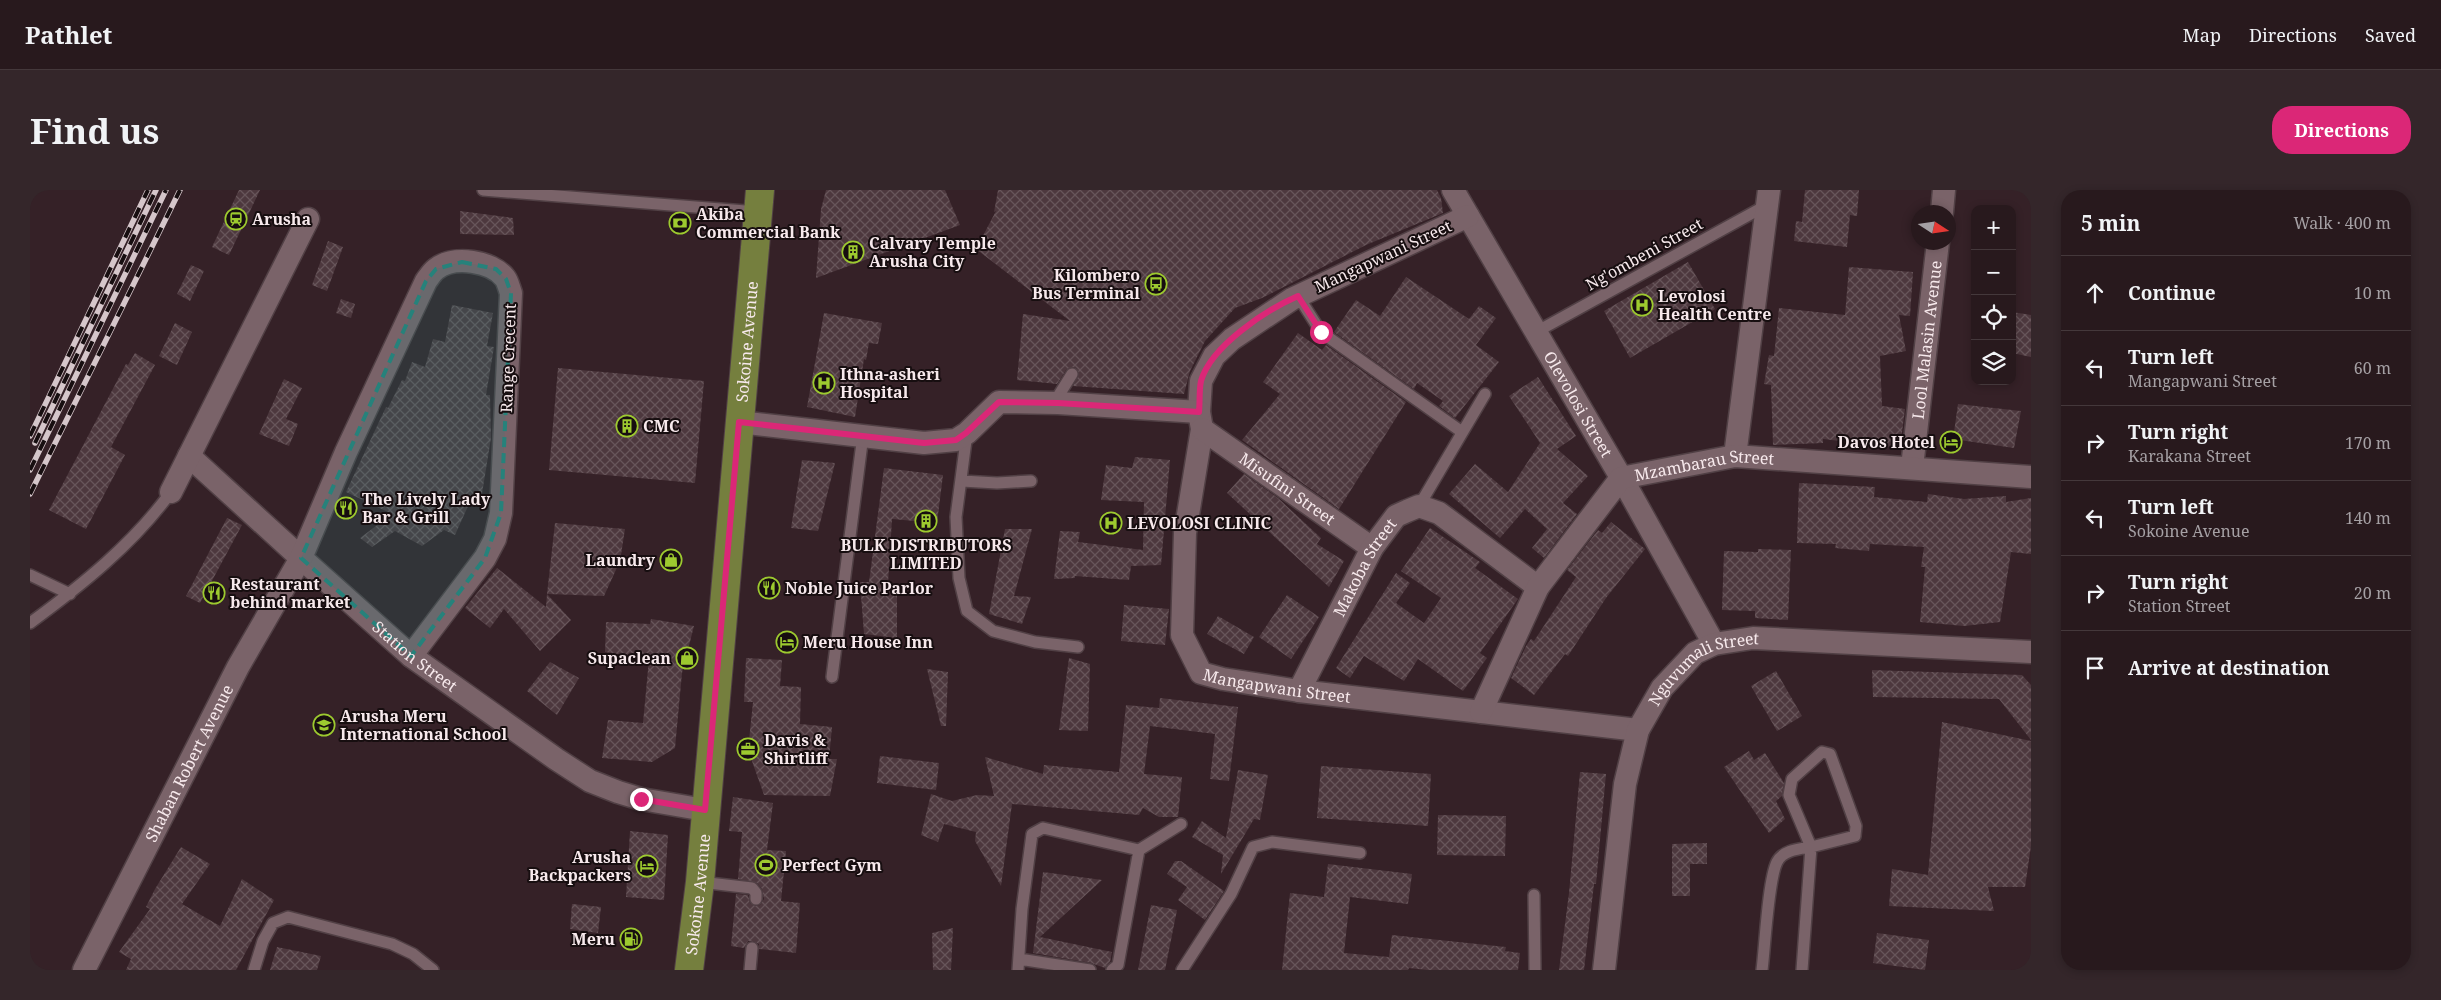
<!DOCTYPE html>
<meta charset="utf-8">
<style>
:root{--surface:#28191d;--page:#34262a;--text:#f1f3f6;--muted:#a5a0a4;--line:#44383b;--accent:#db2777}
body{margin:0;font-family:"Noto Serif",serif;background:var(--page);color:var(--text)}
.controls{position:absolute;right:15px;top:15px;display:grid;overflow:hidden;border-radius:10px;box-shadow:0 2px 8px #0003}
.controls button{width:45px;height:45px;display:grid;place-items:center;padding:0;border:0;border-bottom:1px solid var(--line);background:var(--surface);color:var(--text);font:25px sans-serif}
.compass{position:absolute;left:1881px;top:15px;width:45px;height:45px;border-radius:50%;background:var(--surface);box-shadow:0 2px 8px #0003;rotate:102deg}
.stop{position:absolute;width:15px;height:15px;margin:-11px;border:4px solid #db2777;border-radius:50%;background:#fff}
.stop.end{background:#db2777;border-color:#fff;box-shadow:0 1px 5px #0008}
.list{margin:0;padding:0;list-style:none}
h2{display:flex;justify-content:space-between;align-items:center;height:65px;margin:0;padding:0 20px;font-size:21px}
h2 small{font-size:16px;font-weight:400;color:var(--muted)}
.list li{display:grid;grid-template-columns:32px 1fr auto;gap:15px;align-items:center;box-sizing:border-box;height:75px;padding:0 20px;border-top:1px solid var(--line)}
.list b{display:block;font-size:19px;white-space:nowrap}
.list p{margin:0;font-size:16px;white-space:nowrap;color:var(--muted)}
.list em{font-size:16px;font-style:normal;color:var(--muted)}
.icon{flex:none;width:28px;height:28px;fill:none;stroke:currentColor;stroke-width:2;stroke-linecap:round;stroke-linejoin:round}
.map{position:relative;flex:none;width:2001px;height:780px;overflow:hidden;border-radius:20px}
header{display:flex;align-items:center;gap:30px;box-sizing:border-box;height:70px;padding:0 25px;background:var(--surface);border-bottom:1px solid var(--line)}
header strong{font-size:24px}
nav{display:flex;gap:28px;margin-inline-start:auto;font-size:18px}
.intro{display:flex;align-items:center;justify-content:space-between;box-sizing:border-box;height:120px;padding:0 30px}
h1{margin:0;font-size:35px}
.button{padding:12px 22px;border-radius:20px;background:var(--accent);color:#fff;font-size:18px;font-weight:700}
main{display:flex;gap:30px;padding:0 30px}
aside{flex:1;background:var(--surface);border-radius:20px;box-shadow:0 2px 8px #0003}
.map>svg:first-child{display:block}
.building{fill:url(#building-cross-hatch)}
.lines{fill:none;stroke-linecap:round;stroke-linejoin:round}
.service-casing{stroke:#514045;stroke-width:14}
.minor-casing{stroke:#514045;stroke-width:25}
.primary-casing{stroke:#514045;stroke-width:30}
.service{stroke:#7a6369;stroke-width:11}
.minor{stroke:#7a6369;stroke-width:22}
.primary{stroke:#757f3e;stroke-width:28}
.rail-casing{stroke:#d5c6ca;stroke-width:5.5}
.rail{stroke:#170e10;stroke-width:4;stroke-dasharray:11;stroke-linecap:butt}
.route{stroke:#db2777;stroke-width:6}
.marked{fill:#26827b;fill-opacity:0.2;stroke:#26827b;stroke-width:4;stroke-dasharray:10 6;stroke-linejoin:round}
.labels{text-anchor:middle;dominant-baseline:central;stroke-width:4;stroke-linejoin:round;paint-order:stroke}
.poi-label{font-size:16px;font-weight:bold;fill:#f7e9ec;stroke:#170e10;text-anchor:start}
.street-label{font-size:16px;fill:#f7e9ec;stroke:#170e10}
</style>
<header>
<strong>Pathlet</strong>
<nav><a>Map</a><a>Directions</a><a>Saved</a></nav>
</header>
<div class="intro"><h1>Find us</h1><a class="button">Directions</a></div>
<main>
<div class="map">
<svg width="2001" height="780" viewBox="0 0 2001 780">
<defs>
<pattern id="building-cross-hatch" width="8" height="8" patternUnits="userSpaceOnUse" patternTransform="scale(1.25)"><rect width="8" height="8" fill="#4d383e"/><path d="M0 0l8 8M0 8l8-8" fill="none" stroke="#67555a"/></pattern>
</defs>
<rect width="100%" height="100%" fill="#352127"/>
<path class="building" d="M209,0H230L199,65L182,57Z
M796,0H915L930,35L786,88L791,19Z
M968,0H1407L1411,8L1413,23L1336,55L1232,108L1205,118L1175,151L1160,181L1154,204L1043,196L1049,184L1046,178L1043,177L1036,180L1027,194L987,190L993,124L1040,131L946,59L966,21L964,22Z
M1775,0H1829L1827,26L1820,25L1817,57L1764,51L1766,31L1772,32Z
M430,21L483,28L484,45L430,44Z
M298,51L313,57L297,101L282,95Z
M1658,72L1685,119L1600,168L1574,121Z
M161,75L174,81L160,111L147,104Z
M1819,77L1883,82L1880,126L1869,125L1876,161L1850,166L1852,216L1875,219L1870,258L1793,249V253L1743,255L1741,195L1734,194L1739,165L1744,166L1749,118L1815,125Z
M1376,87L1439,129L1449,116L1466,128L1446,155L1469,172L1425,228L1409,216L1413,211L1387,193L1384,199L1304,142L1326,110L1350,126Z
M311,109L325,114L321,128L306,123Z
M422,115L463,123L457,156L464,157L456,205H460L461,248L450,316L439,314L425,345L414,340L392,356L365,341L342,357L330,348L362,324L316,302L356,217L358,218L372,190L375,191L382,172L395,177L403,149L415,152Z
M1982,122L2001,125V167L1982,163Z
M794,123L852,133L848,154L839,153L836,170L834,169L825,227L777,217Z
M145,133L162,142L147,175L129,166Z
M1268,143L1292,160L1296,155L1376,212L1309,319L1212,250L1250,204L1233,192Z
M105,163L125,175L81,257L95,265L56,339L19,320L96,174L98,175Z
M528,178L674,191L665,293L519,280Z
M1508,187L1546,246L1527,259L1558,286L1533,313L1547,324L1514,368L1502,358L1517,339L1495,319L1470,348L1419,304L1445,274L1478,302L1510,253L1479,206Z
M254,189L272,198L256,229L268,234L259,256L229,244Z
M1928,214L1991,221L1984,258L1923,249Z
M1105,267L1140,270L1131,375L1101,376L1099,390L1045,386V388L1024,389L1030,341L1050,342L1048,352L1113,360L1114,312L1071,310L1076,275L1102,278Z
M772,270L805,273L788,341L761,338Z
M854,278L913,285L907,333L862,329L858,394H867V448L834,444L830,392H839Z
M1214,284L1248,308L1291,348L1287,354L1314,371L1299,397L1197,303Z
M1769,293L1845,297L1844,307L1897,312L1898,304L1934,309L1976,306V312L2001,308V364L1981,362L1970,432L1934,436L1890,432L1895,377H1891L1894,357L1840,354L1839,361L1805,358L1806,354L1767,353Z
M197,328L212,335L170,413L156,406Z
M1581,332L1615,359L1576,408L1538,466L1535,464L1504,505L1481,488L1496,456L1501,449L1504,451L1546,387L1537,380L1568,340L1572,343Z
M525,333L595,339L590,371L574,406L517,404Z
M1400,338L1450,372L1445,378L1488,409L1450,463L1457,468L1433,501L1388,469L1374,491L1334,466L1320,488L1306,478L1366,383L1380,393L1366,413L1394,433L1411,408L1371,381Z
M975,339H1002L984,406L1001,407L992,434L959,424Z
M1728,359L1761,360L1758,430L1725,428V421L1692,420L1694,361L1728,362Z
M467,378L516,417L517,404L541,430L510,461L474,419L460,438L435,418Z
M1257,405L1289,427L1261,469L1229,447Z
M1094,415L1139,419L1135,455L1091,451Z
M1188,426L1224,447L1214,464L1177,444Z
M621,429L664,436L652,483L645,558L622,572L572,568L578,530L613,533L619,469L575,462L576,432L620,434Z
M716,468L752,470L750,496L771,497L770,534L802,537L799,569H807L800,606L734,605L718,560L723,512H714Z
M1039,468L1060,474L1058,541L1029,540Z
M520,472L549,488L527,525L497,501Z
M897,479L918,482L916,536H911Z
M1842,480L1992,485L2001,495V550L1969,509L1843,507Z
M1746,481L1772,526L1747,541L1721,496Z
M1130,508L1208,517L1199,591L1180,589L1185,544L1120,536L1114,584L1152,587L1148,627H1129L1113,618L1109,625L982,614L971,696L945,651L946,642L914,634L908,652L891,645L901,604L922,611L947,605L964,606L955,567L1013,584L1014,575L1089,582L1096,515L1129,518Z
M1912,532L2001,551V656L1995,697H1958L1964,721L1859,716L1862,679L1898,685Z
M1719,561L1724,570L1735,563L1754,593L1752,606L1746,611L1755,629L1739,643L1694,577Z
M850,566L909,573L906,600L847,593Z
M1291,576L1401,584L1398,636L1287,628Z
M1208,580L1238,585L1230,630L1224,629L1191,684L1193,665L1162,647L1172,631L1196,648Z
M1550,582L1576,584L1566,694H1564L1554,780H1529L1539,703Z
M703,607L743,613L737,660L756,661L751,711L770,713L766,763L729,759V754L723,751H718L714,758L701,756L706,704L718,705L720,713L726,716L730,715L734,709L732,699L727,693L708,689L712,642L699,641Z
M1408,625L1476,626L1475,666L1407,665Z
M600,641L638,645L634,710L596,707Z
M1677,653V674H1660V706H1642V654Z
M151,657L180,674L152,714L190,736L212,689L244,710L206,780H96L101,769L89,762L120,719L116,717L125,699Z
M1145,671H1151L1194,701L1175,730L1148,710L1157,697L1137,684Z
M1298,674L1382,684L1378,714L1320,707L1314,763L1359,767L1362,745L1476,757L1475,761L1490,763L1488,780H1397L1379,778L1378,780H1252L1260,703L1294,707Z
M1013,682L1072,690L1010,747L1082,762L1080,772L1075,778L1061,773L1003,763Z
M542,714L571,717L568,743L540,739Z
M1121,715L1147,720L1135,780H1108Z
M923,738L921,780H903L902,743Z
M1847,743L1899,750L1895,780L1843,773Z
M247,757L291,766L287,780H240Z"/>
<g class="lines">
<g class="service-casing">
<path id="service" d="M453,0L728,22
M1268,106L1291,142L1432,242
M1506,142L1737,15
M1024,213L1042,184
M937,243L926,327L929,388L937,421L963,441L1005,452L1048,457
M932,291L967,293L1001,291
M1389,316L1455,204
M0,385L40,404
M0,433C52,395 103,354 141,302
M802,487L833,245
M670,692L722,698L726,703V709
M1504,705L1505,780
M989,769L1060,780
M224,780L233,751L243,733L258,727L362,754L383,764L403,780
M720,780L722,758
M988,780L992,719L1002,644L1013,638L1109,660
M1082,780L1088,775L1109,660L1151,634
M1152,780L1201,704L1223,657L1242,652L1330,663
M1732,780C1735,757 1738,690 1747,672C1753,660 1769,659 1781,657L1759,605L1762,589L1792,562L1800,564L1826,636L1825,646L1781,657L1772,780"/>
</g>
<g class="minor-casing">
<g id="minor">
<path id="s1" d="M1423,0L1599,301L1684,454"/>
<path d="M1912,22L1914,0"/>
<path id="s2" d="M1438,26L1262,109L1202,149L1184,166L1171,191L1169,222L1172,239L1155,343L1152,445L1171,483L1193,489L1269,501L1608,540"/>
<path d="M709,232L894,253L926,250L937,243L969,212L1028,213L1169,222"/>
<path id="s3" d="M1172,239L1342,358"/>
<path id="s4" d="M159,266L271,368L381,466L526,569L560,591L588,602L611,609L675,620"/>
<path d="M1705,266L1739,0"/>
<path id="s5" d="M1882,277L1908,52"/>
<path d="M141,302L278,29"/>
<path id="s6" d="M1269,501L1342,358L1366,326L1377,321L1389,316L1409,323L1508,397"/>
<path id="s7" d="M1451,522L1508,397L1591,288L1705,266L2001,287"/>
<path id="s8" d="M54,780L208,477L271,368L316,262L396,91C399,87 402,82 406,79C424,65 462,71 475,88C478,92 479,98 481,103L471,323L465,349L455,368L381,466"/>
<path id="s9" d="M1574,780L1595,594L1608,540L1632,498L1665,463L1684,454L1723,448L2001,462"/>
</g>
</g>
<g class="primary-casing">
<g id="primary">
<path id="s10" d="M659,780L670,692L730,0"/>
</g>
</g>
<use href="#service" class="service"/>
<use href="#minor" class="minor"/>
<use href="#primary" class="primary"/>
<g class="rail-casing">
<path id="rail" d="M0,246L118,0
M5,253L126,0
M0,280L136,0
M0,304L150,0"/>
</g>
<use href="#rail" class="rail"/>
</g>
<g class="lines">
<path class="route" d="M611,609L675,620L709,232L894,253L926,250L936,243L969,212L1028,213L1169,222C1170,212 1169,200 1171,191C1181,156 1236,120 1268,106L1291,142"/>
</g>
<path class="marked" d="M432,72L466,79L476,89L481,103L471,323L455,368L381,466L271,368L396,91L406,79Z"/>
<defs>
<g id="station-ring" transform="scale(1.125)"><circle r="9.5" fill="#170e10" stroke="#9dca2f" stroke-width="1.5"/><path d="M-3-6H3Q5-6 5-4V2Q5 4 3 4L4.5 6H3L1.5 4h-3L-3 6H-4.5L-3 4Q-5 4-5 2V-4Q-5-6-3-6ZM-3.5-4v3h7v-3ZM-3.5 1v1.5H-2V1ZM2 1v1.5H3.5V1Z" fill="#9dca2f"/></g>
<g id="bank-ring" transform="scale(1.125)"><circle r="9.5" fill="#170e10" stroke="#9dca2f" stroke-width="1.5"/><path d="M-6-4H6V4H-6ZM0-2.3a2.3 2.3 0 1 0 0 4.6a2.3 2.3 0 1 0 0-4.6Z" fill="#9dca2f"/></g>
<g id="building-ring" transform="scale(1.125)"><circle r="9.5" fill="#170e10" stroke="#9dca2f" stroke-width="1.5"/><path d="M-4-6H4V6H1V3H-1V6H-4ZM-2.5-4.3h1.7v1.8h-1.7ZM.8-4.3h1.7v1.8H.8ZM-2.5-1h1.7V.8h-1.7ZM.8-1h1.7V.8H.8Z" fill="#9dca2f"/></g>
<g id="bus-ring" transform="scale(1.125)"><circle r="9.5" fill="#170e10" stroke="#9dca2f" stroke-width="1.5"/><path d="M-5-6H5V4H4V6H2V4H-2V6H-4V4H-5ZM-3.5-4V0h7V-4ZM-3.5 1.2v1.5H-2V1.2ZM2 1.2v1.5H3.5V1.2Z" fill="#9dca2f"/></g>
<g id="hospital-ring" transform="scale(1.125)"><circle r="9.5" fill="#170e10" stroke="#9dca2f" stroke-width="1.5"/><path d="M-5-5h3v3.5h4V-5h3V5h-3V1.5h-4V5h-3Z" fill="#9dca2f"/></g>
<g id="hotel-ring" transform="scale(1.125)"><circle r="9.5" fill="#170e10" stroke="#9dca2f" stroke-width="1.5"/><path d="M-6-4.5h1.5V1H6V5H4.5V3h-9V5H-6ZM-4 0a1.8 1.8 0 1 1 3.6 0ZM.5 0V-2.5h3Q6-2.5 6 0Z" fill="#9dca2f"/></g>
<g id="restaurant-ring" transform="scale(1.125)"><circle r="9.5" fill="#170e10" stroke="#9dca2f" stroke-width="1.5"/><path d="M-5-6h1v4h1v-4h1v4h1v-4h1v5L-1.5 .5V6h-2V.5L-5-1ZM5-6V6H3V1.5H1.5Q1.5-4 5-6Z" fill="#9dca2f"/></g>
<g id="shop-ring" transform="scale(1.125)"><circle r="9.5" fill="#170e10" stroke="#9dca2f" stroke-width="1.5"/><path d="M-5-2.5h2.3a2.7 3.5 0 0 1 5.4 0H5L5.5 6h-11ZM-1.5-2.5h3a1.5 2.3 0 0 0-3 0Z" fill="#9dca2f"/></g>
<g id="school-ring" transform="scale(1.125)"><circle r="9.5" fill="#170e10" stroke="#9dca2f" stroke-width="1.5"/><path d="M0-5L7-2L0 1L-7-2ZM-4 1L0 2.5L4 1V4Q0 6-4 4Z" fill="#9dca2f"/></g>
<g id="office-ring" transform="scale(1.125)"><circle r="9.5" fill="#170e10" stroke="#9dca2f" stroke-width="1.5"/><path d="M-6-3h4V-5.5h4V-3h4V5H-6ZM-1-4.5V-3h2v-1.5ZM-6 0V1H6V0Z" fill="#9dca2f"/></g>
<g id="stadium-ring" transform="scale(1.125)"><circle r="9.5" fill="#170e10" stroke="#9dca2f" stroke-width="1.5"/><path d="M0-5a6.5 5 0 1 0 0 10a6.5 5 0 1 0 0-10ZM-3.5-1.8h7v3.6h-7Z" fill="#9dca2f"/></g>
<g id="fuel-ring" transform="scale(1.125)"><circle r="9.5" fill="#170e10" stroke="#9dca2f" stroke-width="1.5"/><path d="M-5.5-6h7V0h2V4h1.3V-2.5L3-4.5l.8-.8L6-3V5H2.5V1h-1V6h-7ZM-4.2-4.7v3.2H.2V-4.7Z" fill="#9dca2f"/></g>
</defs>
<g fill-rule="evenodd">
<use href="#station-ring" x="206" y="29"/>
<use href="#bank-ring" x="650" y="33"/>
<use href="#building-ring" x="823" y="62"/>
<use href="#bus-ring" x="1126" y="94"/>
<use href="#hospital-ring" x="1612" y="115"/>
<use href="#hospital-ring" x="794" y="193"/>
<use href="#building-ring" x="597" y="236"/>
<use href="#hotel-ring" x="1921" y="252"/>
<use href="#restaurant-ring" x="316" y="318"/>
<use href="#building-ring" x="896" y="331"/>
<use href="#hospital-ring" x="1081" y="333"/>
<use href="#shop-ring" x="641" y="370"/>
<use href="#restaurant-ring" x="739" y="398"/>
<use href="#restaurant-ring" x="184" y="403"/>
<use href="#hotel-ring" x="757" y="452"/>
<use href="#shop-ring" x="657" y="468"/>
<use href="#school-ring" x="294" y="535"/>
<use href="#office-ring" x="718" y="559"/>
<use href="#stadium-ring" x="736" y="675"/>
<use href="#hotel-ring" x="617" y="676"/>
<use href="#fuel-ring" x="601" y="749"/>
</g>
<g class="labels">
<g class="poi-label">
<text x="666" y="24">Akiba<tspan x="666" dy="18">Commercial Bank</tspan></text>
<text x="222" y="29">Arusha</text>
<text x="839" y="53">Calvary Temple<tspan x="839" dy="18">Arusha City</tspan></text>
<text x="1110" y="85" text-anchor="end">Kilombero<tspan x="1110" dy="18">Bus Terminal</tspan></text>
<text x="1628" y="106">Levolosi<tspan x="1628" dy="18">Health Centre</tspan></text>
<text x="810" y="184">Ithna-asheri<tspan x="810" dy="18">Hospital</tspan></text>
<text x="613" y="236">CMC</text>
<text x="1905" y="252" text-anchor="end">Davos Hotel</text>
<text x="332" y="309">The Lively Lady<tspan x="332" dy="18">Bar &amp; Grill</tspan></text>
<text x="1097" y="333">LEVOLOSI CLINIC</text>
<text x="896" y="355" text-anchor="middle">BULK DISTRIBUTORS<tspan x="896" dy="18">LIMITED</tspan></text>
<text x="625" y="370" text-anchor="end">Laundry</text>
<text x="200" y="394">Restaurant<tspan x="200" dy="18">behind market</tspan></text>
<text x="755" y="398">Noble Juice Parlor</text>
<text x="773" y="452">Meru House Inn</text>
<text x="641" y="468" text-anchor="end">Supaclean</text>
<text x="310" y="526">Arusha Meru<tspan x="310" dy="18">International School</tspan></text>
<text x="734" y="550">Davis &amp;<tspan x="734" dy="18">Shirtliff</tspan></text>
<text x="601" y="667" text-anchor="end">Arusha<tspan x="601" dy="18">Backpackers</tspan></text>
<text x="752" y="675">Perfect Gym</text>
<text x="585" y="749" text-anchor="end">Meru</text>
</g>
<g class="street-label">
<text transform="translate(1614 64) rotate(-29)">Ng'ombeni Street</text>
<text transform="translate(1353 66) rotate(-25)">Mangapwani Street</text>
<text stroke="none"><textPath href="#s5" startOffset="128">Lool Malasin Avenue</textPath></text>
<text stroke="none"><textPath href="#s10" startOffset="631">Sokoine Avenue</textPath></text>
<text transform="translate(478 168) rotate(-88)">Range Crecent</text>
<text stroke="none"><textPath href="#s1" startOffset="248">Olevolosi Street</textPath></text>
<text stroke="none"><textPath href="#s7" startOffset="359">Mzambarau Street</textPath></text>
<text stroke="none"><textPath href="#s3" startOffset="104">Misufini Street</textPath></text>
<text stroke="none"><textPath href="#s6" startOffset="140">Makoba Street</textPath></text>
<text stroke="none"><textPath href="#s4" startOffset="302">Station Street</textPath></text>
<text stroke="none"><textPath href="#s9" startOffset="339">Nguvumali Street</textPath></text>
<text stroke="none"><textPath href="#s2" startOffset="695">Mangapwani Street</textPath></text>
<text stroke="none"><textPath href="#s8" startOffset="232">Shaban Robert Avenue</textPath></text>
<text stroke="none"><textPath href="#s10" startOffset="76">Sokoine Avenue</textPath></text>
</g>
</g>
</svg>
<div class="controls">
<button>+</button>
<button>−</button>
<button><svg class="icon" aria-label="locate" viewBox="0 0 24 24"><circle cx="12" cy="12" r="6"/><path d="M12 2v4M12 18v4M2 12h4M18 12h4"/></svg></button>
<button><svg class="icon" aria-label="layers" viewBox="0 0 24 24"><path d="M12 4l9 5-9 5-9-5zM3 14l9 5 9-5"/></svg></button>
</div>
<svg class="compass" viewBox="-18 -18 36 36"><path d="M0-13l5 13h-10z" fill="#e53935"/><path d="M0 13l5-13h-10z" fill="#a5a0a4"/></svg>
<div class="stop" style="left:1291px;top:142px"></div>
<div class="stop end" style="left:611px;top:609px"></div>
</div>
<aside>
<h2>5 min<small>Walk · 400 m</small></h2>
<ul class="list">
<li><svg class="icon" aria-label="ahead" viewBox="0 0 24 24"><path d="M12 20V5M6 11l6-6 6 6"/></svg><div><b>Continue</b></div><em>10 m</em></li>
<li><svg class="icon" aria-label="left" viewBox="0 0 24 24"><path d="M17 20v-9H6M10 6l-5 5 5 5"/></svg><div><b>Turn left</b><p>Mangapwani Street</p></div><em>60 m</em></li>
<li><svg class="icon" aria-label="right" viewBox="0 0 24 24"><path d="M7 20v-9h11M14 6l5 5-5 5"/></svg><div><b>Turn right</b><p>Karakana Street</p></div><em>170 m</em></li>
<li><svg class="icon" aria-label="left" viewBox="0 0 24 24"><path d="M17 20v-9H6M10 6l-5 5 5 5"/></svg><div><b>Turn left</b><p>Sokoine Avenue</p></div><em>140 m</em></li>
<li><svg class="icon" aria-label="right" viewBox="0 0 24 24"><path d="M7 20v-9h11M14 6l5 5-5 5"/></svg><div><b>Turn right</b><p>Station Street</p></div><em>20 m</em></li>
<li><svg class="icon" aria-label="arrive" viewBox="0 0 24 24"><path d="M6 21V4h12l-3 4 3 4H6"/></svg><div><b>Arrive at destination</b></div></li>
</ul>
</aside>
</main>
